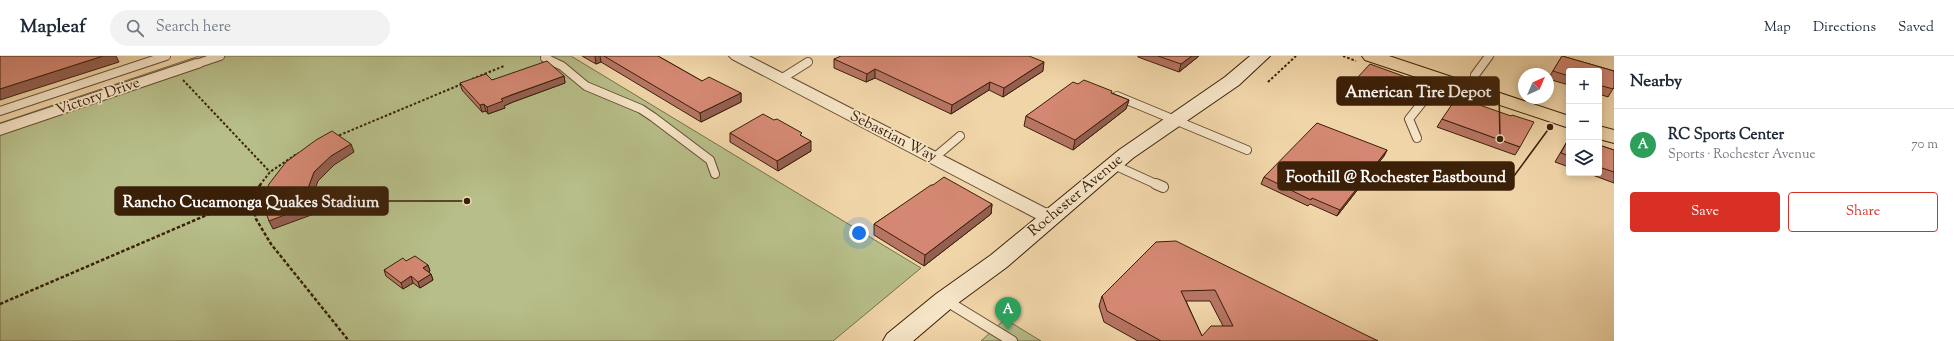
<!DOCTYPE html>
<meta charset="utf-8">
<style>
:root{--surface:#fff;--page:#f2f2f3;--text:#1f2937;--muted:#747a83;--line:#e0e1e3;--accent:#d93025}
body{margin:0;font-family:"Sorts Mill Goudy",serif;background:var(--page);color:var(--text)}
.controls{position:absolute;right:12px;top:12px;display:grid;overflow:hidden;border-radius:4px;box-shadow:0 2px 10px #0003}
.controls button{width:36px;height:36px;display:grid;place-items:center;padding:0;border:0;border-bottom:1px solid var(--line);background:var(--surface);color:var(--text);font:20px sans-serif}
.compass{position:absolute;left:1518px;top:12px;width:36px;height:36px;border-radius:50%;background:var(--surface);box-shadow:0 2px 10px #0003;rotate:44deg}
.you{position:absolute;left:859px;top:177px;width:14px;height:14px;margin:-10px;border:3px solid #fff;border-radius:50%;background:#1a73e8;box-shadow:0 0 0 6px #1a73e833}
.badge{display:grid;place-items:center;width:26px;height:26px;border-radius:50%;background:var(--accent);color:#fff;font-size:13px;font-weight:700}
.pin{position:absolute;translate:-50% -33px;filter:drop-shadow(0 1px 2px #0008)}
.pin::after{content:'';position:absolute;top:21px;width:14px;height:12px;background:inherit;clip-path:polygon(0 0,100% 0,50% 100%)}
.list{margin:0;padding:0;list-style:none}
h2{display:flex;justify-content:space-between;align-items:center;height:52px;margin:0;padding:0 16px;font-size:17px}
h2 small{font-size:13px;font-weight:400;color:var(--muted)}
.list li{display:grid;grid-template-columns:26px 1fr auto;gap:12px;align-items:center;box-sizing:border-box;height:72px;padding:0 16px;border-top:1px solid var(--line)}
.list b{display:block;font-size:15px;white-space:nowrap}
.list p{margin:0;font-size:13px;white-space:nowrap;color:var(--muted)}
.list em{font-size:13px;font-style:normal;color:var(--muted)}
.actions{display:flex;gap:8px;padding:12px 16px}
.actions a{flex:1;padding:9px 0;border:1px solid var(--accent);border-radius:4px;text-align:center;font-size:14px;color:var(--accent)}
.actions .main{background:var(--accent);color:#fff}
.icon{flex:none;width:22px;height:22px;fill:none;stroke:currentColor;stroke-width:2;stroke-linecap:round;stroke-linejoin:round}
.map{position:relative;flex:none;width:1614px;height:285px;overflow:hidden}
header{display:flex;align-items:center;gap:24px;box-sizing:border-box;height:56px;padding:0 20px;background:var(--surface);border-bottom:1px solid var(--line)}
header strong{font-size:19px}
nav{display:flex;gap:22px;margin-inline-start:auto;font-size:14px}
.search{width:280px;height:36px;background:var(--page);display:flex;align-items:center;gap:10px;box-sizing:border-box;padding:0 14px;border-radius:22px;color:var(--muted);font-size:15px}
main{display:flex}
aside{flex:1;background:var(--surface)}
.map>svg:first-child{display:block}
.green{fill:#b7be89;stroke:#796f48}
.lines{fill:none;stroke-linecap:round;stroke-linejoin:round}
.service-far1-casing{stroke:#684d30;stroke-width:10}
.service-casing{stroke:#684d30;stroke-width:12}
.minor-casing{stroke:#684d30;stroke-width:2}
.secondary-casing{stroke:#3b2008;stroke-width:2}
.primary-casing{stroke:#3b2008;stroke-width:2}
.path-far1{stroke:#3b2008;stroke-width:2;stroke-dasharray:2.5 2;stroke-linecap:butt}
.path{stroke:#3b2008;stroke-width:2.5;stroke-dasharray:3.5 2;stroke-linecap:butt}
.service-far1{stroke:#f5e4c6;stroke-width:8}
.service{stroke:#f5e4c6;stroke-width:10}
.minor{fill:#f5e4c6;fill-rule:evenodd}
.secondary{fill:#f5e4c6;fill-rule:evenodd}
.primary{fill:#f0d5a8;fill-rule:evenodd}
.wall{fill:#b67563;stroke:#3b2008;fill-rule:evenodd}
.shaded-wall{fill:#945f50;stroke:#3b2008}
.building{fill:#d48873;stroke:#3b2008;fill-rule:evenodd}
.labels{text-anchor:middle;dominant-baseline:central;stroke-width:3.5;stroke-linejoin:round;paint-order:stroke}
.street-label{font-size:15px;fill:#3b2008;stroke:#f5e4c6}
.leader{fill:none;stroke:#3b2008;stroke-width:1.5}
.callout-dot{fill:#3b2008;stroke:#f5e4c6;stroke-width:1.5}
.callout{fill:#3b2008;stroke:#3b2008;stroke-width:1.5}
.callout-label{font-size:16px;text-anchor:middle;font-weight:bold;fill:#fff}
</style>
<header>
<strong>Mapleaf</strong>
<div class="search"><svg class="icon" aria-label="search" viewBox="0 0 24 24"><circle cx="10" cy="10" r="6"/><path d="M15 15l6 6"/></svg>Search here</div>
<nav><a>Map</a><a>Directions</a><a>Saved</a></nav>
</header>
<main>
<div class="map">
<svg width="1614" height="285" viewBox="0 0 1614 285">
<rect width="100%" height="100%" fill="#f0d5a8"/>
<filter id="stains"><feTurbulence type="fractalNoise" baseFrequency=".005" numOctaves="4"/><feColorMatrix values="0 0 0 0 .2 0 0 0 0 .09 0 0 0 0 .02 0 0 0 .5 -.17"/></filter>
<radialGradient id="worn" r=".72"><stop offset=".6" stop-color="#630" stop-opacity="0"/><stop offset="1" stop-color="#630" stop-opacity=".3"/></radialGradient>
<path class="green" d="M199,0H571L921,212L833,285H0V67Z
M1005,263L1041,285H981Z"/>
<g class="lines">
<g class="service-far1-casing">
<path id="service-far1" d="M545,2L562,10L586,30L641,53L653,61L710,104L715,118
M196,8L220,0
M1475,19L1489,0
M781,23L808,6
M1117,40L1247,94
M0,55L166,0
M1417,82L1409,63L1441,23
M934,102L960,80
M1114,109L1158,129"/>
</g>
<g class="service-casing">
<path id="service" d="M1156,128L1163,131
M945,244L1012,285"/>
</g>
<g class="minor-casing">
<path id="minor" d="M729,0H749L1057,158L1060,162L1057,166L1050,168L1043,166L732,3Z
M196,3L201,5L204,8L201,11L0,79V68Z"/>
</g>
<g class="secondary-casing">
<path id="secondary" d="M1250,0H1270L1239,29L1133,102L1007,211L954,250L913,285H883L887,278L936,238L991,199L1119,94L1225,21Z"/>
</g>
<g class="primary-casing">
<path id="primary" d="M1362,0H1389L1569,60V72L1365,4Z
M1599,70L1614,74V87L1599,83Z"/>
</g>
<path class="path-far1" d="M1343,0L1356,5
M472,23L504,10
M183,24L270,116
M1268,26L1296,0
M335,81L462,28
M260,129L270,116L298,97"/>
<path class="path" d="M261,128L251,140L256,163L271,188L349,285
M0,248L251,140"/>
<use href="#service-far1" class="service-far1"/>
<use href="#service" class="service"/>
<use href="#minor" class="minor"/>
<use href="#secondary" class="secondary"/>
<use href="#primary" class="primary"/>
</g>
<path class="wall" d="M582,0H658L702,25L741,37V46L701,66L601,6L596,8Z
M1138,0H1199L1179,16L1138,1Z
M1562,0L1614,15V31L1608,41L1599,38V15H1569V29L1548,23Z
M834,3L1043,15L1003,41L989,34L951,58L875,22L866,26L834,12Z
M564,20L565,27L513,46L504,50L505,52L488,58L486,55L482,56L462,34L460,27L492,24Z
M1358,21L1414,24L1411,29L1399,42L1355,26Z
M1078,28L1112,37L1129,44L1126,53L1073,94L1024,70L1026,60Z
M1442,63L1520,91L1515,99L1437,71Z
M730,77L802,80L811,95L778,115L730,86Z
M1569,82V111L1555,106Z
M1599,89L1614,94V127L1587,117H1599Z
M1387,94L1384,100L1337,160L1310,148L1308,150L1261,128L1264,121Z
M933,129L992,148L991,158L924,210L874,179V168Z
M1156,186L1378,285H1138L1104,266L1099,250L1102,240ZM1186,245H1210L1223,270L1202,280Z
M406,205L428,209L430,215L429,216L431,218L433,224L420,232L413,227L403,233L386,220L384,214Z"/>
<path class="shaded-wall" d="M103,0H116L119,6L0,44V33Z
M595,0H600L601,6L596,8Z
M1192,0H1199L1179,16L1181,8Z
M1044,6L1043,15L1003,41L1004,32Z
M875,13V22L866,26L867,18Z
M564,20L565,27L513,46L504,50L505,52L488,58L487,51L501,43Z
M1414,24L1411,29L1399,42L1402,37Z
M990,26L989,34L951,58L952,49Z
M741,37V46L701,66L700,57Z
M1129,44L1126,53L1073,94L1075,84Z
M484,48L486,55L482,56L480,49Z
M811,85V95L778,115L777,105Z
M351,88L354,96L334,109L318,125L311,144L314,158L273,173L269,165L307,135L314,116L331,100Z
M1387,94L1384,100L1337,160L1340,154Z
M992,148L991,158L924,210L925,199Z
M428,209L430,215L426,218L423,212Z
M431,218L433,224L420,232L418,226Z
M411,220L413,227L403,233L401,227Z"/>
<path class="building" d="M0,0H103L0,33Z
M604,0H658L702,25L709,21L741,37L700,57Z
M841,0H1029L1044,6L1004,32L990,26L952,49L875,13L867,18L834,3Z
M1158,0H1192L1181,8Z
M1562,0L1614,15V31L1613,33L1599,29V15H1569V20L1553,15Z
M547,5L564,20L511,39L501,43L503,45L487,51L484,48L480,49L460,27L486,18L492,24Z
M1370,8L1414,24L1402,37L1358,21Z
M1084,24L1112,35L1111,37L1129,44L1075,84L1026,60L1073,26L1078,28Z
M1457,41L1511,60L1512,59L1534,66L1520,91L1442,63Z
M763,58L774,64L777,63L802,77L800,79L811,85L777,105L730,77Z
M1317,67L1387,94L1340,154L1312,142L1311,144L1264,121Z
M332,75L351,88L331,100L314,116L307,135L311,149L269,165L265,154L264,142L269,128L286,106L316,84Z
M1569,82V100L1561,97Z
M1599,89L1614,94V116L1599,111Z
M944,121L992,148L925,199L874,168L931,129H933Z
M1176,185L1378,285H1161L1107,255L1102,240L1156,186ZM1215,234L1233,270H1211L1202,280L1181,235Z
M415,200L428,209L423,212L431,218L418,226L411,220L401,227L384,214L403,202L406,205Z"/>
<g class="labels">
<g class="street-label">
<text transform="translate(98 41) rotate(-19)">Victory Drive</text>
<text transform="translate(893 81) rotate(27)">Sebastian Way</text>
<text transform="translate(1076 140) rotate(-40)">Rochester Avenue</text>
</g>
</g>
<path class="leader" d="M1500 83L1499 35M1550 71L1514 120M467 145L388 145"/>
<g class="callout-dot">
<circle cx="1500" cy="83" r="4"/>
<circle cx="1550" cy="71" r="4"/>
<circle cx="467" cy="145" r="4"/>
</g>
<g class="callout">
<rect x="1337" y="21" width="162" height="28" rx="4"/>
<rect x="1278" y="106" width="236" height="28" rx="4"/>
<rect x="115" y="131" width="273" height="28" rx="4"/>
</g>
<g class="callout-label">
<text x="1418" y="41">American Tire Depot</text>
<text x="1396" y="126">Foothill @ Rochester Eastbound</text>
<text x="251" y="151">Rancho Cucamonga Quakes Stadium</text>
</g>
<rect width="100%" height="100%" filter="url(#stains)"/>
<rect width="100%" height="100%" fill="url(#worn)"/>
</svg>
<div class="controls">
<button>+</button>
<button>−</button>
<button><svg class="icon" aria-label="layers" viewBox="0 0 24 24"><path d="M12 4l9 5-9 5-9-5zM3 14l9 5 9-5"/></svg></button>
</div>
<svg class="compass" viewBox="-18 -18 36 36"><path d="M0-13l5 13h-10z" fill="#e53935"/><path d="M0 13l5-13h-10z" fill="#747a83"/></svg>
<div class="you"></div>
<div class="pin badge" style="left:1008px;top:274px;background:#2e9e5b">A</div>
</div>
<aside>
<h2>Nearby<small></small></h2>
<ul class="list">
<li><span class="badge" style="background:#2e9e5b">A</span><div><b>RC Sports Center</b><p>Sports · Rochester Avenue</p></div><em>70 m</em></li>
</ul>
<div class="actions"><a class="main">Save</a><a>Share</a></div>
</aside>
</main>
